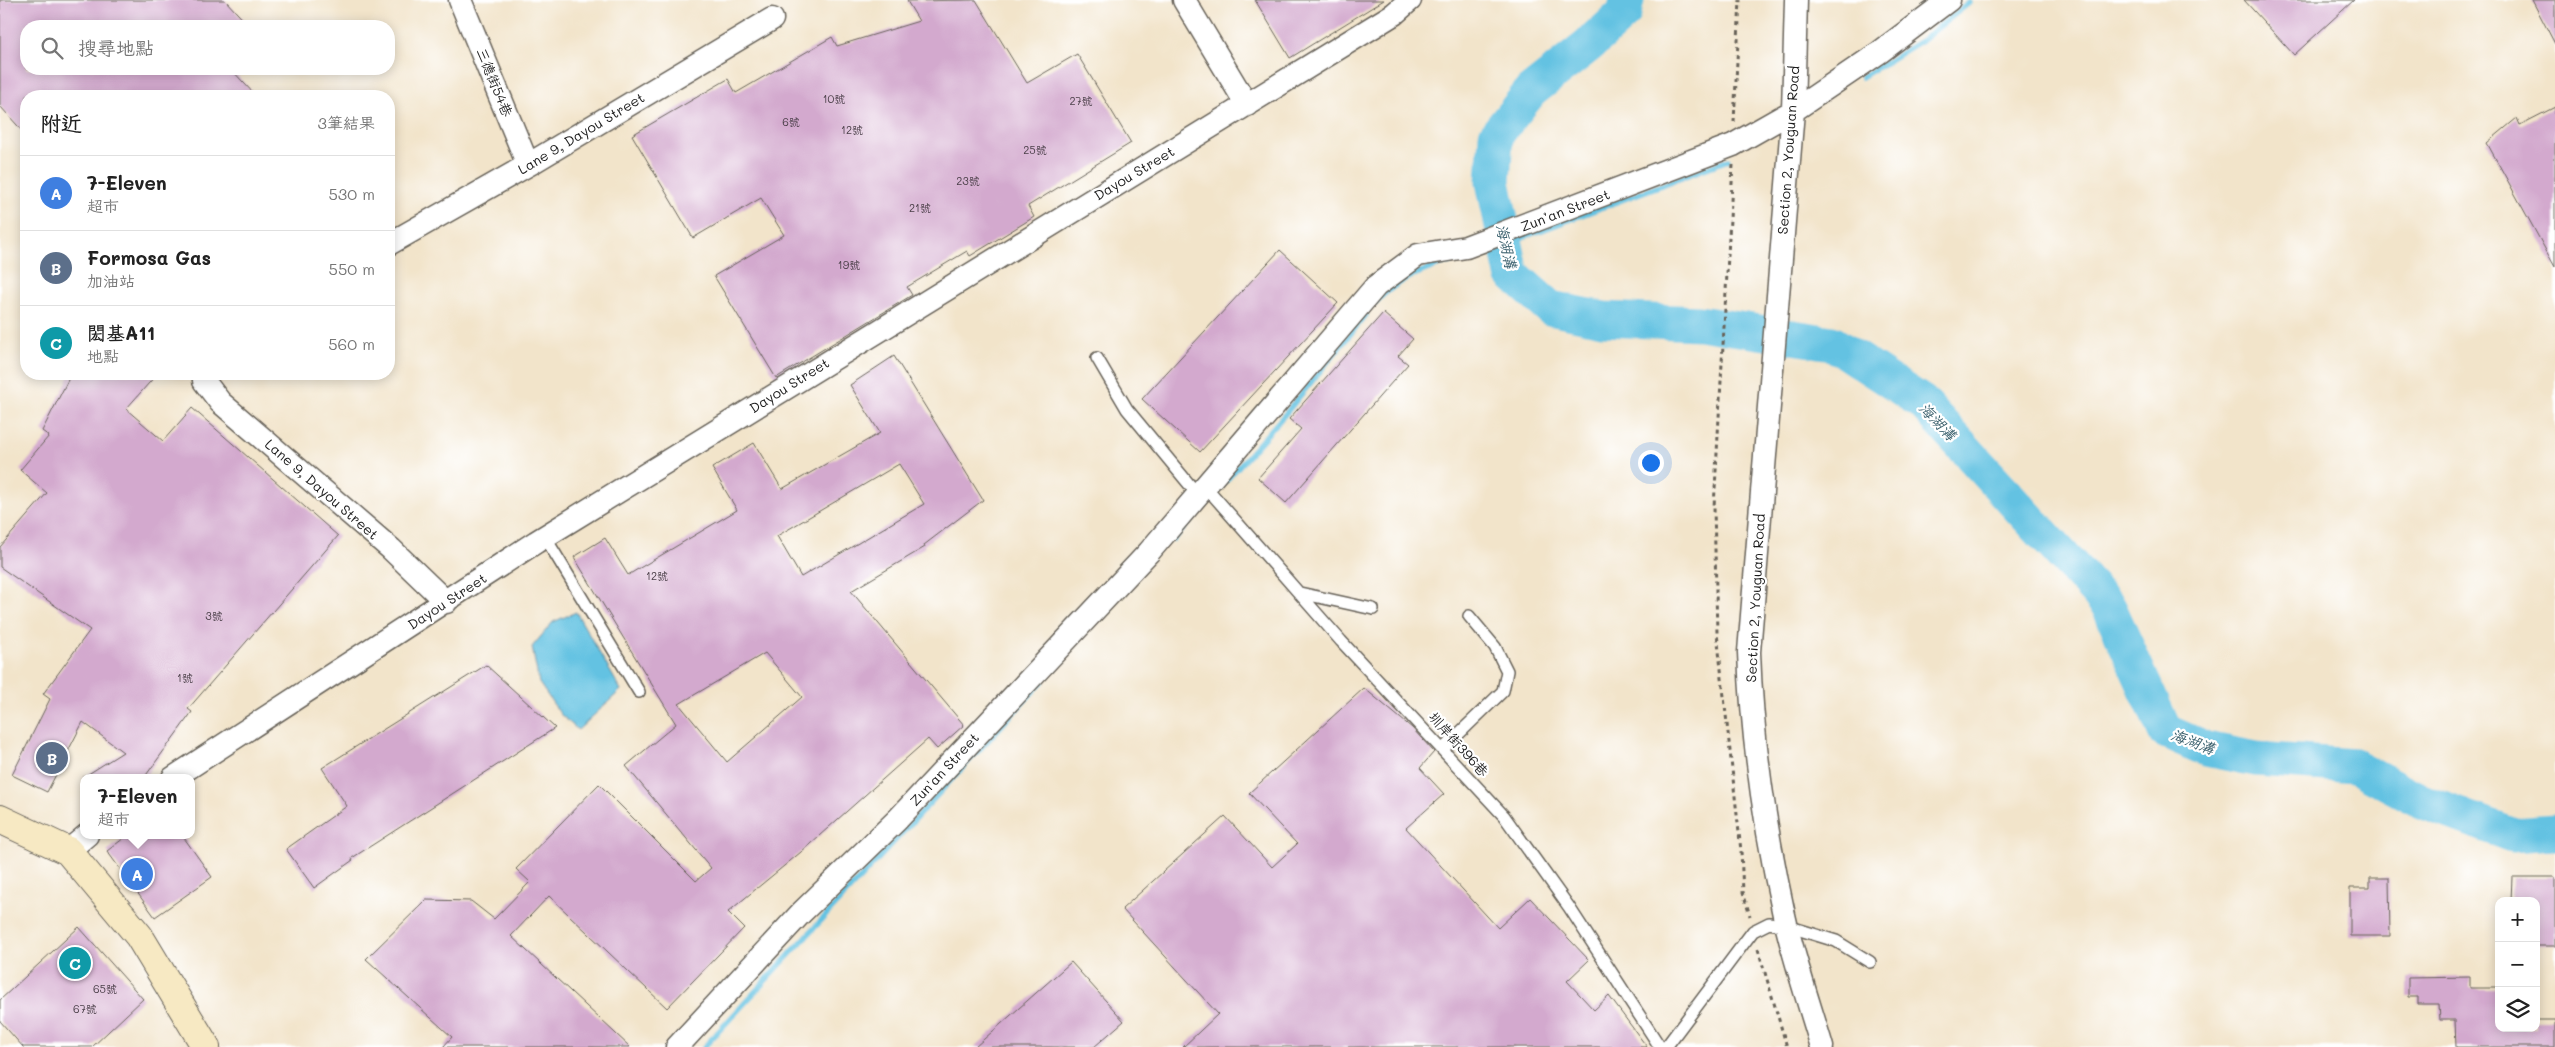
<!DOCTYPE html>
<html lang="zh-TW">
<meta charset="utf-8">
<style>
:root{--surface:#fff;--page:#f2f2f2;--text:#222;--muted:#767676;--line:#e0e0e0;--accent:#1a73e8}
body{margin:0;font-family:Mali,"LXGW WenKai TC",sans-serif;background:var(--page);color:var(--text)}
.controls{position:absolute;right:15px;bottom:15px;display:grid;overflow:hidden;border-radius:10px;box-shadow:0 2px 12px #0003}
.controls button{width:45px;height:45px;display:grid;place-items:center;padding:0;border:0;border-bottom:1px solid var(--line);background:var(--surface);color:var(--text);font:25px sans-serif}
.you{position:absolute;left:1650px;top:462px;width:18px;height:18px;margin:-12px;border:4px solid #fff;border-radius:50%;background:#1a73e8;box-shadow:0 0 0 8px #1a73e833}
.badge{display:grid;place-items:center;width:32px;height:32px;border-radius:50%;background:var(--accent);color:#fff;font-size:16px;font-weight:700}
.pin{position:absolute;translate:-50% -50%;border:2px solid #fff;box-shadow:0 1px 5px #0006}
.popup{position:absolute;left:80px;top:774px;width:115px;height:65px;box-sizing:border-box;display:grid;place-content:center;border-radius:10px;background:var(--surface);filter:drop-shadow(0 1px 4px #0005);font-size:16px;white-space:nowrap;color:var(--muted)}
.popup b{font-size:19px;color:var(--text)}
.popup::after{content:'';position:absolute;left:50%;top:100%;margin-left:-10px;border:10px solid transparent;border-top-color:var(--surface)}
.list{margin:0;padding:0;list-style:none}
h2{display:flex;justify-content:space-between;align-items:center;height:65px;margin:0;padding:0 20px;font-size:21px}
h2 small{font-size:16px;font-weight:400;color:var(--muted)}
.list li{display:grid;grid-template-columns:32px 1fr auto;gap:15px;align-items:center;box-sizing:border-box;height:75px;padding:0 20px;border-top:1px solid var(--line)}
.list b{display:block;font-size:19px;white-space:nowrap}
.list p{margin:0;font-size:16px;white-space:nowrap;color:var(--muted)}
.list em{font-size:16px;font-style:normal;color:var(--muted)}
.icon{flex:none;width:28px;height:28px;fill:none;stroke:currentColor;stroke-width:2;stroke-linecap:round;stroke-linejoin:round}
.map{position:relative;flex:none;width:2555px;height:1047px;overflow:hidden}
.search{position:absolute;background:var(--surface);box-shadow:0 2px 12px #0003;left:20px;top:20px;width:375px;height:55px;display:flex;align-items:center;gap:12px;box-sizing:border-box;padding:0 18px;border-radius:20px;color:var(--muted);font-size:19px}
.panel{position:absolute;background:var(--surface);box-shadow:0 2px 12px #0003;left:20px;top:90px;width:375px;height:290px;border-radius:20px}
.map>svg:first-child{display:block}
.water{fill:#63c2e2;stroke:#406f7f}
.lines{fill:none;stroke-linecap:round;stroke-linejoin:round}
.stream{stroke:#63c2e2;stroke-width:5.5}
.river{stroke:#63c2e2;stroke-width:35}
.building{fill:#d3a9ce;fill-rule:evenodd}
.lane-casing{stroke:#676259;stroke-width:14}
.street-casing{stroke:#676259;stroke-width:25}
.secondary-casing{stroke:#676259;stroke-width:30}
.path{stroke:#676259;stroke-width:3;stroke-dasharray:4 4;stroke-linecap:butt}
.lane{stroke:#fff;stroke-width:11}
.street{stroke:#fff;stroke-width:22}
.secondary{stroke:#f7e9c3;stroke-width:28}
.labels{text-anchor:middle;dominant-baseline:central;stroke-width:4.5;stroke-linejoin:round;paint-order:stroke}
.number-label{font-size:11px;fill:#4a3f48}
.street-label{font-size:14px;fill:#1c1c1c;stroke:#fff}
.water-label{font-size:15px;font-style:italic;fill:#385e6b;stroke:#fff}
</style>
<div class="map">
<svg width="2555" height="1047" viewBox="0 0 2555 1047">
<rect width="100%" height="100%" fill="#fff"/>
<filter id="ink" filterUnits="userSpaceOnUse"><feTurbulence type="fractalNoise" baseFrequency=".02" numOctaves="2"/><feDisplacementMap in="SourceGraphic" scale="10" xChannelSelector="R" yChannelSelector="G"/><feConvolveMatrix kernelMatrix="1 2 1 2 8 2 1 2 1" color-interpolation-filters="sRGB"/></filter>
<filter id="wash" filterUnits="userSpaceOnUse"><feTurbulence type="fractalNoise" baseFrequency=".0096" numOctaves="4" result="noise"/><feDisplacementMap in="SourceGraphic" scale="20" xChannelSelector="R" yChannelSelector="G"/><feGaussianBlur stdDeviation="1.12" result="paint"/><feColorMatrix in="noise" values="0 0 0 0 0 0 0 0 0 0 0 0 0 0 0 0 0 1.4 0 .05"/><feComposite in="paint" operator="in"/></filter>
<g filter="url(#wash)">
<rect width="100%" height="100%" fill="#f2e4ca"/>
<path class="water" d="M576,612L621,690L578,730L561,715L539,683L532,647L553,622Z"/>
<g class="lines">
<path class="stream" d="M1862,77L1921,41L1969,3
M1486,251L1728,160
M1375,303C1397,279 1428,268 1458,259
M1174,539L1286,413L1366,315
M704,1047L1042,682"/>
<path class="river" d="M1627,0L1624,13L1588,46L1531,91L1496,135L1493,182L1512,274L1550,308L1603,319L1699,323L1832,343L1922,402L2108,605L2165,731L2206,749L2256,759L2355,766L2421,801L2513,835L2555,832"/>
</g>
<g id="blocks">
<path class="building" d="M0,0H225L249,26H26V69H231L256,96H26V135L0,106Z
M976,0L1027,83L1077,54L1131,143L1028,206L1034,217L970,256L967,251L907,287L912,295L776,378L714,276L784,235L761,198L693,238L632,135L728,79L736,93L832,37L837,46L919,21L907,1Z
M1255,0H1384L1290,58Z
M2244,0H2354L2294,55Z
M2532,0H2555V44Z
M2555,107V267L2487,143L2517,118L2520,125Z
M1280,250L1338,303L1200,452L1142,399Z
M1383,313L1413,339L1398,356L1408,364L1286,503L1258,478L1301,429L1289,419Z
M894,356L983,500L924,545L925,547L851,591L964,725L937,749L928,739L801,852L728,912L744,928L667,1008L549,896L511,936L630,1047H443L452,1037L366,959L426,900L471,901L494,919L530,882L516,869L599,784L696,881L711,868L626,766L676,724L574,557L605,538L628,575L737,510L712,468L754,443L782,489L880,433L850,385ZM899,464L924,504L801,577L777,536ZM765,653L802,697L727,762L679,704Z
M71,374H157L126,409L163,441L192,408L338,536L188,709L192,712L144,778H82L123,752L83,722L47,792L12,775L50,699L43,694L90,630L0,567V547L47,493L20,470L49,436L42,431Z
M486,665L555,728L352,858L353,860L314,888L286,849L347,806L322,768Z
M1364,688L1412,728L1434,752L1420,768L1444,794L1406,828L1498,928L1530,898L1589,960L1567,981L1594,1010L1609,996L1647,1047H1183L1218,1014L1122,909L1225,816L1272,867L1297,844L1249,793Z
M128,835H182L212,877L155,917L107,851Z
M2512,877H2555V946H2536V901H2511Z
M2370,878H2389L2390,936H2350V888H2370Z
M79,927L143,999L92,1047H23L0,1021V1000Z
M1071,962L1124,1021L1094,1047H975Z
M2470,977V988H2499V1028H2536V1020H2555V1047H2456L2455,1020H2440L2439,1004H2418V997H2408V978Z"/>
</g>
</g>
<g filter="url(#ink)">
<use href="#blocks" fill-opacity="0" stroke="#676259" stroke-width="1"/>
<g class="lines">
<g class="lane-casing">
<path id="lane" d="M1097,358L1127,409L1198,495
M1205,486L1341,641L1504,816L1569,907L1660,1047
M545,537L639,692
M1300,593L1373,609
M1443,749L1503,691L1507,671L1495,647L1469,616
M1666,1047L1753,931L1769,923L1787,926L1836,941L1870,962"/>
</g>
<g class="street-casing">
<path id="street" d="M460,0L528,165
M1184,0L1247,105
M1796,0L1793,111L1749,652C1752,740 1765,828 1784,915C1794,960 1809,1003 1822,1047
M389,244L528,165L772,19
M204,374V381L220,402L391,549L446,602
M173,778L536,542L1394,14L1410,0
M68,851L87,835
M677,1047L802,912L897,820L1149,552L1376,286L1418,255L1466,247L1733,145L1793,111L1880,52L1949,0"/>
</g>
<g class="secondary-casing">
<path id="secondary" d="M0,819L68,851L139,936L206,1047"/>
</g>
<path class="path" d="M1734,122L1740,0
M1733,165L1714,507L1717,633L1741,851L1743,892L1750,916
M1758,949L1787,1047"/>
<use href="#lane" class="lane"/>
<use href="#street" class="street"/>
<use href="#secondary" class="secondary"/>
</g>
</g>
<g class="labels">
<g class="number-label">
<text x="834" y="98">10號</text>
<text x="1081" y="100">27號</text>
<text x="791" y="121">6號</text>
<text x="852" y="129">12號</text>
<text x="1035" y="149">25號</text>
<text x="968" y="180">23號</text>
<text x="920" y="207">21號</text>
<text x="849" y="264">19號</text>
<text x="657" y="575">12號</text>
<text x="214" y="615">3號</text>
<text x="185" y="677">1號</text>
<text x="105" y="988">65號</text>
<text x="85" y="1008">67號</text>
</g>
<g class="street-label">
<text transform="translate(495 82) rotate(68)">三德街54巷</text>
<text transform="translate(581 133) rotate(-31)">Lane 9, Dayou Street</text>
<text transform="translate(1788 150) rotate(-86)">Section 2, Youguan Road</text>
<text transform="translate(1134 173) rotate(-31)">Dayou Street</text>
<text transform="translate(1565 210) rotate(-21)">Zun’an Street</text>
<text transform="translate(789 385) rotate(-32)">Dayou Street</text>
<text transform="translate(322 489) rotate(41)">Lane 9, Dayou Street</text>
<text transform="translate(1755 598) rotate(-87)">Section 2, Youguan Road</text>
<text transform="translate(447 601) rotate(-33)">Dayou Street</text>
<text transform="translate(1459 744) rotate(48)">圳岸街396巷</text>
<text transform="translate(944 769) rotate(-47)">Zun'an Street</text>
</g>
<g class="water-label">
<text transform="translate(1507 246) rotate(77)">海湖溝</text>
<text transform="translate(1938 421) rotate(46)">海湖溝</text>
<text transform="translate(2193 741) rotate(20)">海湖溝</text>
</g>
</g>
</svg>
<div class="controls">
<button>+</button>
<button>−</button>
<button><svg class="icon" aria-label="layers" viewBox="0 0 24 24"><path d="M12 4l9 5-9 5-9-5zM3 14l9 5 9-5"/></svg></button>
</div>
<div class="you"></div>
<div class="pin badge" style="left:137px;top:874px;background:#3f7fe0">A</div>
<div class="popup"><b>7-Eleven</b>超市</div>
<div class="pin badge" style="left:52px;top:758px;background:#5c6f8a">B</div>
<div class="pin badge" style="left:75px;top:963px;background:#0f9aa8">C</div>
<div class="search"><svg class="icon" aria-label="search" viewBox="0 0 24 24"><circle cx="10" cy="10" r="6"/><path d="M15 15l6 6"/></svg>搜尋地點</div>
<section class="panel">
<h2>附近<small>3筆結果</small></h2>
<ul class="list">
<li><span class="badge" style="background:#3f7fe0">A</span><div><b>7-Eleven</b><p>超市</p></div><em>530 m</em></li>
<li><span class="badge" style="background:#5c6f8a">B</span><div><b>Formosa Gas</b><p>加油站</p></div><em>550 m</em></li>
<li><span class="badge" style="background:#0f9aa8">C</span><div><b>閎基A11</b><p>地點</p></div><em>560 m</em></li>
</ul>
</section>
</div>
